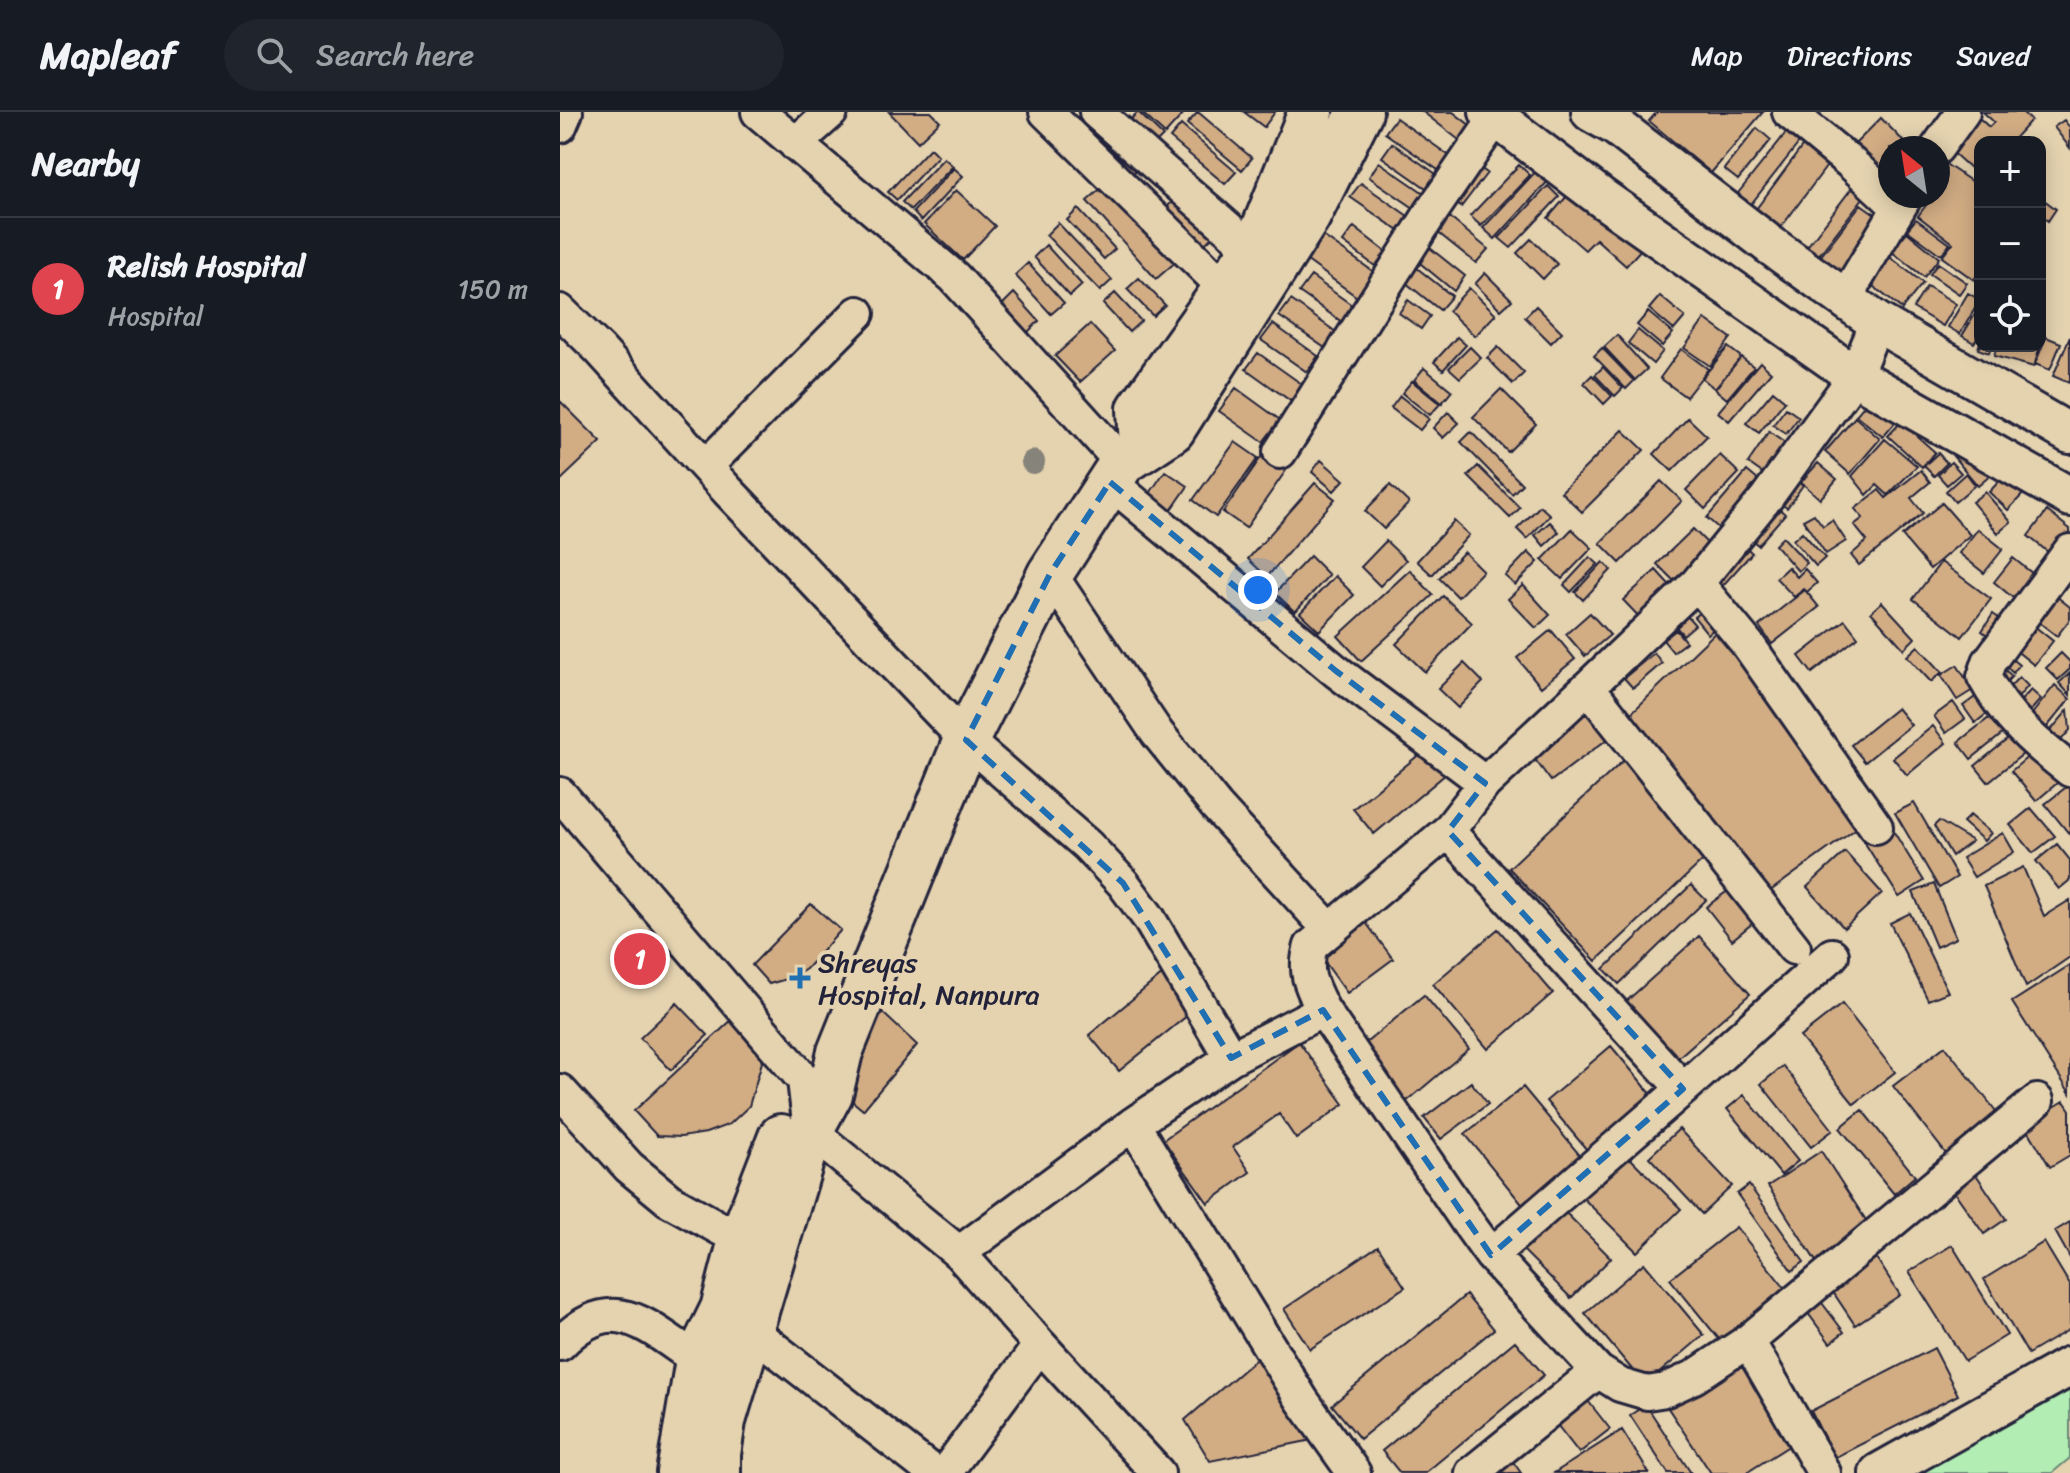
<!DOCTYPE html>
<meta charset="utf-8">
<style>
:root{--surface:#171b24;--page:#20242c;--text:#f1f3f6;--muted:#9ea1a6;--line:#363941;--accent:#1f6fb2}
body{margin:0;font-family:Sriracha,sans-serif;background:var(--page);color:var(--text)}
.controls{position:absolute;right:24px;top:24px;display:grid;overflow:hidden;border-radius:16px;box-shadow:0 4px 20px #0003}
.controls button{width:72px;height:72px;display:grid;place-items:center;padding:0;border:0;border-bottom:2px solid var(--line);background:var(--surface);color:var(--text);font:40px sans-serif}
.compass{position:absolute;left:1318px;top:24px;width:72px;height:72px;border-radius:50%;background:var(--surface);box-shadow:0 4px 20px #0003;rotate:330deg}
.you{position:absolute;left:698px;top:478px;width:28px;height:28px;margin:-20px;border:6px solid #fff;border-radius:50%;background:#1a73e8;box-shadow:0 0 0 12px #1a73e833}
.badge{display:grid;place-items:center;width:52px;height:52px;border-radius:50%;background:var(--accent);color:#fff;font-size:26px;font-weight:700}
.pin{position:absolute;translate:-50% -50%;border:4px solid #fff;box-shadow:0 2px 8px #0006}
.list{margin:0;padding:0;list-style:none}
h2{display:flex;justify-content:space-between;align-items:center;height:104px;margin:0;padding:0 32px;font-size:34px}
h2 small{font-size:26px;font-weight:400;color:var(--muted)}
.list li{display:grid;grid-template-columns:52px 1fr auto;gap:24px;align-items:center;box-sizing:border-box;height:144px;padding:0 32px;border-top:2px solid var(--line)}
.list b{display:block;font-size:30px;white-space:nowrap}
.list p{margin:0;font-size:26px;white-space:nowrap;color:var(--muted)}
.list em{font-size:26px;font-style:normal;color:var(--muted)}
.icon{flex:none;width:44px;height:44px;fill:none;stroke:currentColor;stroke-width:2;stroke-linecap:round;stroke-linejoin:round}
.map{position:relative;flex:none;width:1510px;height:1361px;overflow:hidden}
header{display:flex;align-items:center;gap:48px;box-sizing:border-box;height:112px;padding:0 40px;background:var(--surface);border-bottom:2px solid var(--line)}
header strong{font-size:38px}
nav{display:flex;gap:44px;margin-inline-start:auto;font-size:28px}
.search{width:560px;height:72px;background:var(--page);display:flex;align-items:center;gap:20px;box-sizing:border-box;padding:0 28px;border-radius:44px;color:var(--muted);font-size:30px}
main{display:flex}
aside{flex:1;background:var(--surface)}
.map>svg:first-child{display:block}
.green{fill:#b2eeb3;stroke:#6a8877;stroke-width:2}
.building{fill:#d2ad84;stroke:#22223b;stroke-width:2}
.lines{fill:none;stroke-linecap:round;stroke-linejoin:round}
.minor-casing{stroke:#22223b;stroke-width:38}
.tertiary-casing{stroke:#22223b;stroke-width:44}
.secondary-casing{stroke:#22223b;stroke-width:50}
.minor{stroke:#e5d3b0;stroke-width:32}
.tertiary{stroke:#e5d3b0;stroke-width:38}
.secondary{stroke:#e5d3b0;stroke-width:44}
.tree{fill:#86837a}
.marked{fill:none;stroke:#1f6fb2;stroke-width:6;stroke-dasharray:16 10;stroke-linejoin:round}
.poi-dot{fill:#1f6fb2;stroke:#e5d3b0;stroke-width:3}
.labels{text-anchor:middle;dominant-baseline:central;stroke-width:8;stroke-linejoin:round;paint-order:stroke}
.poi-label{font-size:28px;fill:#22223b;stroke:#e5d3b0;text-anchor:start}
</style>
<header>
<strong>Mapleaf</strong>
<div class="search"><svg class="icon" aria-label="search" viewBox="0 0 24 24"><circle cx="10" cy="10" r="6"/><path d="M15 15l6 6"/></svg>Search here</div>
<nav><a>Map</a><a>Directions</a><a>Saved</a></nav>
</header>
<main>
<aside>
<h2>Nearby<small></small></h2>
<ul class="list">
<li><span class="badge" style="background:#e0444e">1</span><div><b>Relish Hospital</b><p>Hospital</p></div><em>150 m</em></li>
</ul>
</aside>
<div class="map">
<svg width="1510" height="1361" viewBox="0 0 1510 1361">
<rect width="100%" height="100%" fill="#e5d3b0"/>
<filter id="ink" filterUnits="userSpaceOnUse"><feTurbulence type="fractalNoise" baseFrequency=".0125" numOctaves="2"/><feDisplacementMap in="SourceGraphic" scale="16" xChannelSelector="R" yChannelSelector="G"/><feConvolveMatrix kernelMatrix="1 2 1 2 8 2 1 2 1" color-interpolation-filters="sRGB"/></filter>
<g filter="url(#ink)">
<path class="green" d="M1510,1278V1346L1492,1361H1361Z"/>
<path class="building" d="M329,0H371L380,9L358,30Z
M578,0L603,24L589,38L564,14Z
M581,0H625L605,22Z
M638,0L692,46L682,58L627,12Z
M684,0H715L704,15Z
M863,0H893L911,14L899,28Z
M1097,0H1203L1151,61L1089,9Z
M1423,0H1462L1471,8L1451,30H1420V65L1390,38L1418,5L1429,15L1434,10Z
M836,6L901,52L891,67L825,21Z
M1321,6L1350,36H1330V59L1323,66L1292,35Z
M1504,8L1510,16V36L1494,15Z
M1233,12L1246,22L1184,101L1171,90Z
M621,13L676,60L665,72L610,26Z
M1197,16L1211,28L1178,68L1164,57Z
M1250,24L1275,43L1216,122L1191,104Z
M560,25L585,49L571,64L546,40Z
M832,31L886,69L876,83L822,45Z
M370,36L378,44L337,88L328,80Z
M384,46L393,54L351,98L342,90Z
M911,49L927,61L901,95L886,83Z
M1381,49L1417,73L1420,69V158L1414,168L1382,145L1393,131L1358,104L1369,89L1363,84H1378V54Z
M819,50L874,88L864,103L809,65Z
M959,53L970,63L921,114L910,104Z
M394,56L403,64L361,109L353,100Z
M978,57L990,67L935,127L923,116Z
M1298,68L1310,77L1255,148L1243,140Z
M548,70L618,148L596,167L527,89Z
M801,71L855,109L845,123L790,85Z
M988,74L999,85L951,136L939,126Z
M1014,76L1082,136L1066,154L1036,127L1025,138L988,106Z
M396,78L435,114L403,148L364,112Z
M622,80L659,118L644,133L607,95Z
M1480,85L1496,97L1488,109L1480,103Z
M1301,92L1322,107L1277,165L1257,149Z
M518,97L555,137L544,147L507,108Z
M883,100L928,137L916,151L871,115Z
M1356,107L1390,132L1381,143L1347,118Z
M498,111L552,168L540,179L486,123Z
M794,115L826,140L815,154L783,130Z
M1347,120L1379,146L1364,165L1331,139Z
M763,124L818,163L800,187L746,148Z
M971,127L997,152L983,167L957,141Z
M860,128L905,164L894,179L849,142Z
M486,133L522,173L510,184L474,145Z
M1330,145L1363,171L1342,197L1309,171Z
M847,148L892,184L880,198L835,162Z
M468,151L504,191L491,202L455,163Z
M1378,151L1407,171L1399,182L1370,162Z
M925,161L952,188L941,198L915,172Z
M751,164L796,196L785,212L739,180Z
M579,166L605,193L593,204L567,177Z
M1367,174L1396,192L1383,214L1353,196Z
M909,176L936,202L915,224L888,199Z
M454,181L479,209L467,221L442,193Z
M555,181L581,209L569,220L543,192Z
M1408,181L1420,188L1400,222L1388,215Z
M1100,184L1125,205L1114,218L1089,197Z
M731,188L776,220L765,236L719,204Z
M848,188L870,204L861,217L839,201Z
M976,194L1002,220L991,231L965,205Z
M1420,194V222L1414,231L1402,224Z
M1088,200L1113,221L1102,234L1077,213Z
M1145,207L1171,226L1150,254L1124,236Z
M530,212L555,239L520,270L495,244Z
M713,212L758,244L747,260L701,228Z
M1078,218L1103,239L1093,252L1068,231Z
M1057,223L1087,257L1075,268L1044,235Z
M897,225L906,233L883,258L874,250Z
M1486,225L1501,231L1490,258L1475,252Z
M1510,225V268L1509,271L1493,264Z
M1420,230V234H1431L1429,241L1418,237Z
M1437,234H1468L1479,237L1474,255L1434,244Z
M910,235L921,246L900,266L889,256Z
M938,235L964,261L953,272L927,246Z
M1168,235L1181,245L1155,277L1142,266Z
M1042,236L1074,269L1066,277L1034,244Z
M1121,237L1148,257L1126,285L1100,266Z
M698,241L743,273L732,290L686,257Z
M1181,245L1194,255L1167,287L1155,277Z
M1200,250L1211,260L1169,309L1158,300Z
M1043,255L1063,276L1055,284L1035,263Z
M864,256L892,279L882,291L854,268Z
M1032,263L1052,284L1044,292L1024,271Z
M852,269L880,292L870,303L842,281Z
M676,276L720,308L703,330L659,299Z
M941,277L976,312L948,340L913,305Z
M1213,279L1225,289L1199,321L1186,311Z
M1314,282L1341,304L1323,325L1296,303Z
M840,284L869,307L860,318L831,296Z
M0,289L41,330L0,369Z
M1226,296L1239,305L1226,322L1213,313Z
M888,300L899,311L883,326L873,316Z
M1295,305L1320,327L1290,362L1265,340Z
M1128,306L1147,324L1112,359L1094,342Z
M1341,310L1375,340L1362,355L1328,324Z
M1063,318L1084,338L1022,400L1001,380Z
M911,320L962,372L952,382L901,330Z
M1209,320L1232,336L1211,367L1188,351Z
M1325,327L1357,354L1328,383L1317,373L1307,383L1292,364Z
M675,330L698,346L656,405L633,388Z
M1406,333L1431,363L1418,374L1393,344Z
M704,341L727,357L686,416L663,400Z
M1378,341L1387,351L1374,364L1364,354Z
M1160,343L1179,361L1145,397L1126,378Z
M761,348L784,368L774,379L752,360Z
M1391,350L1401,361L1387,373L1378,363Z
M1258,351L1277,367L1260,387L1241,370Z
M918,354L960,396L950,406L908,364Z
M1361,358L1370,370L1351,386L1363,401L1299,453L1291,443L1307,429L1294,413L1303,406L1295,397L1319,378L1326,386Z
M605,359L628,374L606,406L584,390Z
M1187,359L1205,374L1164,421L1147,406Z
M1406,361L1415,373L1395,390L1386,379Z
M1447,361L1466,379L1448,398L1429,380Z
M1233,366L1243,373L1227,396L1211,386Z
M1101,369L1122,389L1060,451L1040,431Z
M755,371L775,387L707,465L688,447Z
M830,373L849,391L824,417L805,399Z
M1425,380L1451,410L1438,421L1412,390Z
M1213,391L1225,402L1198,433L1186,423Z
M1382,391L1410,423L1370,457L1342,424Z
M980,394L990,403L967,427L957,417Z
M1487,399L1510,417V423L1493,444L1468,424Z
M1254,402L1263,414L1272,408L1286,429L1266,442L1243,408Z
M894,409L909,423L872,463L857,449Z
M990,410L999,420L984,434L975,423Z
M1012,417L1032,436L1002,467L982,448Z
M1133,417L1154,438L1118,473L1097,452Z
M1418,417L1443,437L1424,461L1399,441Z
M1242,420L1265,446L1256,454L1233,428Z
M1223,425L1247,451L1238,459L1215,433Z
M826,429L846,448L820,474L801,455Z
M1180,429L1192,441L1155,482L1142,471Z
M904,440L923,459L898,485L879,466Z
M968,440L978,450L955,473L945,464Z
M750,444L769,463L735,500L715,481Z
M1030,445L1038,452L1011,480L1004,473Z
M1453,446L1478,466L1458,490L1434,470Z
M1043,450L1051,458L1023,488L1015,480Z
M1381,450L1431,487L1402,525L1353,487Z
M1228,455L1237,465L1245,457L1257,471L1247,480L1244,477L1234,485L1216,466Z
M850,458L873,483L801,549L778,524Z
M1096,458L1116,480L1084,510L1063,488Z
M775,464L794,483L759,519L740,501Z
M963,473L990,503L976,516L948,487Z
M1245,478L1259,495L1212,532L1199,514Z
M1491,480L1510,495V507L1497,524L1471,504Z
M883,484L912,511L865,560L836,532Z
M1322,490L1355,526L1344,537L1311,500Z
M1146,495L1160,512L1148,522L1134,505Z
M1121,497L1135,513L1123,523L1109,507Z
M1030,501L1050,523L1025,544L1006,522Z
M1433,502L1450,514L1438,531L1422,519Z
M1285,508L1298,525L1252,561L1239,544Z
M1468,509L1493,529L1474,553L1449,533Z
M1164,512L1301,713L1202,785L1065,607Z
M991,518L1015,547L981,575L957,546Z
M1116,518L1126,530L1113,540L1103,528Z
M1358,534L1382,560L1371,570L1347,544Z
M1094,541L1102,551L1073,576L1064,566Z
M1501,541L1510,550V557L1498,568L1486,556Z
M1448,544L1459,553L1453,561L1442,551Z
M904,551L923,570L898,596L878,577Z
M1397,553L1413,578L1397,588L1381,563Z
M1440,554L1452,564L1441,576Z
M1510,561V583L1499,571Z
M1459,565L1468,574L1450,595L1440,585Z
M1495,573L1510,587L1483,620L1468,607Z
M1471,578L1481,587L1463,607L1452,598Z
M1422,580L1434,596L1415,611L1403,594Z
M1393,590L1405,607L1386,621L1374,604Z
M1033,596L1053,623L991,669L971,642Z
M1337,596L1351,613L1305,650L1291,633Z
M1508,598L1510,618L1496,634L1485,625Z
M1438,599L1451,615L1411,647L1398,630Z
M1373,614L1386,631L1347,663L1333,646Z
M1454,622L1468,638L1428,670L1415,654Z
M867,636L887,661L814,722L793,697Z
M1476,638L1502,667L1476,689L1451,659Z
M1066,646L1153,739L1036,849L949,756Z
M1510,672V723L1485,692Z
M1354,691L1397,765L1379,776L1335,701Z
M1471,696L1495,724L1473,741L1450,713Z
M1410,703L1431,721L1424,729L1403,710Z
M1379,709L1412,729L1392,744L1374,714Z
M1329,712L1364,769L1339,785L1303,728Z
M1443,721L1454,740L1414,765L1402,746Z
M1497,732L1510,748V768L1499,777L1476,749Z
M1285,740L1322,781L1284,816L1247,775Z
M1463,755L1484,804L1510,788V845L1466,875L1424,774Z
M1374,772L1396,826L1376,835L1353,780Z
M1131,773L1146,788L1059,872L1044,857Z
M1169,778L1194,810L1172,828L1146,795Z
M251,792L281,818L246,857L233,865L209,872L192,853Z
M1350,801L1388,880L1368,888L1330,811Z
M804,808L833,847L787,881L759,842Z
M938,817L993,881L928,937L873,872Z
M1139,824L1190,882L1112,951L1061,894Z
M1510,853V981L1452,890Z
M604,861L634,898L559,959L529,923Z
M864,883L909,937L846,990L801,935Z
M309,888L357,933L303,998L279,978Z
M117,891L148,923L111,958L80,926Z
M1282,892L1335,960L1294,992L1240,925Z
M176,904L196,926L202,950L189,994L170,1012L146,1021L121,1025L97,1024L74,999Z
M739,930L784,992L736,1027L719,1002L673,1035L690,1060L648,1091L603,1028Z
M1051,934L1097,989L1032,1044L986,989Z
M1385,934L1439,1003L1387,1043L1333,974Z
M1223,954L1273,1018L1251,1035L1201,972Z
M911,970L928,992L881,1027L864,1006Z
M963,975L1028,1053L969,1101L905,1022Z
M1184,983L1238,1049L1221,1063L1167,997Z
M1504,989L1510,998V1043L1490,1055L1465,1013Z
M1302,998L1355,1064L1334,1082L1280,1016Z
M1119,1017L1172,1074L1142,1102L1089,1045Z
M1061,1037L1121,1097L1077,1140L1017,1080Z
M1261,1039L1311,1116L1257,1151L1208,1074Z
M1411,1055L1446,1107L1424,1122L1388,1071Z
M1189,1073L1244,1150L1232,1159L1177,1082Z
M999,1094L1051,1146L1011,1186L959,1134Z
M1510,1110V1146L1495,1119Z
M1176,1115L1228,1180L1163,1232L1110,1167Z
M1484,1130L1510,1173V1217L1468,1242L1424,1167Z
M1392,1133L1447,1223L1405,1249L1349,1160Z
M818,1134L845,1175L750,1237L724,1197Z
M1315,1144L1340,1183L1295,1213L1269,1174Z
M1084,1151L1144,1223L1085,1273L1025,1201Z
M1253,1179L1284,1220L1270,1231L1239,1189Z
M906,1183L934,1217L800,1327L772,1293Z
M955,1229L984,1263L865,1361H840L822,1339Z
M1374,1236L1398,1283L1274,1346L1251,1299Z
M702,1242L757,1327L650,1349L625,1308Z
M1177,1247L1232,1332L1186,1361H1151L1106,1293Z
M1021,1280L1050,1317L1019,1341L991,1305Z
M1086,1293L1131,1361H1108L1070,1303Z
M1062,1318L1089,1361H994Z
M949,1344L961,1361H939L934,1355Z"/>
<g class="lines">
<g class="minor-casing">
<path id="minor" d="M198,0L394,165L562,351
M486,0L666,177
M536,0L693,138
M1229,0L1292,52L1339,96
M0,14L6,0
M235,32L271,0
M1377,36L1403,0
M1285,186L1346,84
M0,199L39,237L168,379L406,628L527,733L563,771L588,805L671,946
M720,340L872,99L937,4
M146,354L298,201
M550,370L776,559L925,671
M1510,439L1429,550L1424,565C1446,606 1474,630 1510,658
M490,462L597,621L657,695L769,817
M1137,471L1189,534L1316,715
M1028,575L925,671L888,719L751,834C743,860 751,874 763,898L908,1111L931,1143L1038,1259L1060,1273L1087,1281L1106,1278L1134,1265L1188,1229L1477,989
M0,682L244,968L250,1019L399,1141L480,1233L598,1361
M888,719L1123,977
M1234,836L1028,575L1137,471L1207,385L1295,264L1317,210
M0,979L69,1055L109,1088L181,1128
M573,1012L742,1288L794,1361
M399,1141L573,1012L671,946L763,898
M931,1143L1123,977L1272,843
M175,1206L374,1361
M1188,1229L1264,1361
M0,1232C54,1176 87,1215 138,1248
M385,1361L480,1233
M912,1361L1038,1259"/>
</g>
<g class="tertiary-casing">
<path id="tertiary" d="M929,0L1042,86L1295,264L1510,385
M1031,0L1056,14L1210,133L1317,210L1510,322
M1319,1361L1510,1254"/>
</g>
<g class="secondary-casing">
<path id="secondary" d="M582,336L580,297L693,138L704,117L751,0
M119,1361L138,1248L163,1197L181,1128L221,1025
M158,1361V1342L163,1309L250,1019L270,982L280,940L406,628L490,462L562,351L612,318L748,104L800,0"/>
</g>
<use href="#minor" class="minor"/>
<use href="#tertiary" class="tertiary"/>
<use href="#secondary" class="secondary"/>
</g>
<circle class="tree" cx="473" cy="350" r="12"/>
</g>
<path class="marked" d="M550,370L776,559L925,671L888,719L1123,977L931,1143L763,898L671,946L563,771L406,628L490,462Z"/>
<path class="poi-dot" d="M236 854h8v8h8v8h-8v8h-8v-8h-8v-8h8z"/>
<g class="labels">
<g class="poi-label">
<text x="258" y="850">Shreyas<tspan x="258" dy="32">Hospital, Nanpura</tspan></text>
</g>
</g>
</svg>
<div class="controls">
<button>+</button>
<button>−</button>
<button><svg class="icon" aria-label="locate" viewBox="0 0 24 24"><circle cx="12" cy="12" r="6"/><path d="M12 2v4M12 18v4M2 12h4M18 12h4"/></svg></button>
</div>
<svg class="compass" viewBox="-18 -18 36 36"><path d="M0-13l5 13h-10z" fill="#e53935"/><path d="M0 13l5-13h-10z" fill="#9ea1a6"/></svg>
<div class="you"></div>
<div class="pin badge" style="left:80px;top:847px;background:#e0444e">1</div>
</div>
</main>
